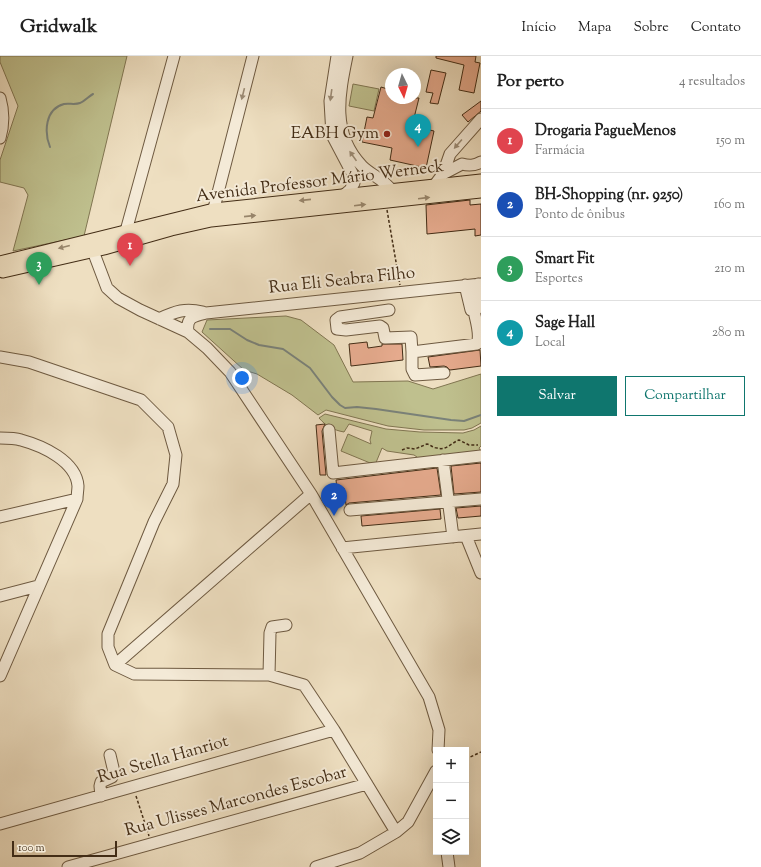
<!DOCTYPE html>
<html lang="pt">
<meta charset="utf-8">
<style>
:root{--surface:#fff;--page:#f2f2f2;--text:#222;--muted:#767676;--line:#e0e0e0;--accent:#0f766e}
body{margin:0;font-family:"Sorts Mill Goudy",serif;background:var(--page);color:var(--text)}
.controls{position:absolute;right:12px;bottom:12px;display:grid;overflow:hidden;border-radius:0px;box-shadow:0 4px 16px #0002}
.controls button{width:36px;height:36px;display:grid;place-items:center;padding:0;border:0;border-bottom:1px solid var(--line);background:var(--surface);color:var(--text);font:20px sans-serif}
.compass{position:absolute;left:385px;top:12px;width:36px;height:36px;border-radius:50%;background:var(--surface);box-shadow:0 4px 16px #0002;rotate:175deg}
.scale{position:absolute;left:12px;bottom:10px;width:105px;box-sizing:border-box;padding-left:4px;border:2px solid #432d16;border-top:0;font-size:11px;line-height:14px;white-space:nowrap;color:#432d16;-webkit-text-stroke:3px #f4ead7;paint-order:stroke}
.you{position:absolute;left:242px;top:322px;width:14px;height:14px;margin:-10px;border:3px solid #fff;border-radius:50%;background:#1a73e8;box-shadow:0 0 0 6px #1a73e833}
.badge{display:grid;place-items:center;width:26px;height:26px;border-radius:50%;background:var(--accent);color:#fff;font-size:13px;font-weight:700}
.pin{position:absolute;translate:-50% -33px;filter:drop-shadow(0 1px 2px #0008)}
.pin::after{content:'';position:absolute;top:21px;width:14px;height:12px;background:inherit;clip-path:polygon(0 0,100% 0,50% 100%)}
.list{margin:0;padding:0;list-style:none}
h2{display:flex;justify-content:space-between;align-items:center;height:52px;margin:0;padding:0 16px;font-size:17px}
h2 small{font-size:13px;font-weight:400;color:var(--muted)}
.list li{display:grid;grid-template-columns:26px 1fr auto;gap:12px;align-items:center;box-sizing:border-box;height:64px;padding:0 16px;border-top:1px solid var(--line)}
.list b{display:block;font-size:15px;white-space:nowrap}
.list p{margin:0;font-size:13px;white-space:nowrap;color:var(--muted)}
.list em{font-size:13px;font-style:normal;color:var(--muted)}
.actions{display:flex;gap:8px;padding:12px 16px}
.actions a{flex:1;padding:9px 0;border:1px solid var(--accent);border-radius:0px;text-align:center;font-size:14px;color:var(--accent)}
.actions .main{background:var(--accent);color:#fff}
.icon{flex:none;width:22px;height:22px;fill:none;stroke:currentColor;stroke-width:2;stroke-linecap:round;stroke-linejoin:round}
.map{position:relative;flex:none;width:481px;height:811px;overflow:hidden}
header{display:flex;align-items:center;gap:24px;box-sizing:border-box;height:56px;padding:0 20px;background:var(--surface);border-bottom:1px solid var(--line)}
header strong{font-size:19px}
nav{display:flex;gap:22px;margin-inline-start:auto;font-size:14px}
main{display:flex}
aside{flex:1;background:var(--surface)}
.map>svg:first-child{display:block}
.green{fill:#bfc08e;stroke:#817652}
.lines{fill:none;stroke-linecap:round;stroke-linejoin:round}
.stream{stroke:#7a827a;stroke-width:2}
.building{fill:#e5aa8d;stroke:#432d16}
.minor-casing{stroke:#6e5a41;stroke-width:13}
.major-casing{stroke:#432d16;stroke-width:15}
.path{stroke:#432d16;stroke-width:1.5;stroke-dasharray:3 2;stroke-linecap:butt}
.minor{stroke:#f4ead7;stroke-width:11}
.major{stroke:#eedfc1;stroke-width:13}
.oneway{fill:#9c8c76}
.oneway2{fill:#98866c}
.poi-dot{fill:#8f2418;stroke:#f4ead7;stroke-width:1.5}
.labels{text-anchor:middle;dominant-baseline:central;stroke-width:4;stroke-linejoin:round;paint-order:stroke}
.poi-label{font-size:17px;fill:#432d16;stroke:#f4ead7;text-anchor:end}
.street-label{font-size:17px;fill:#432d16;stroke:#f4ead7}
</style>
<header>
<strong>Gridwalk</strong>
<nav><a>Início</a><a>Mapa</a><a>Sobre</a><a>Contato</a></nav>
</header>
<main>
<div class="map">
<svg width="481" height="811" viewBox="0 0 481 811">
<rect width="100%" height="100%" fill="#eedfc1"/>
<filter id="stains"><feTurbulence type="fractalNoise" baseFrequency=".005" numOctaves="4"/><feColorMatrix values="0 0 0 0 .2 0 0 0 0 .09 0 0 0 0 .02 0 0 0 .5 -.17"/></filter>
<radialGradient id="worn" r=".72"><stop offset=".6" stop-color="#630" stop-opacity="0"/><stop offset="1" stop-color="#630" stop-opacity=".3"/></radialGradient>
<path class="green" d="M0,0H127L84,180L13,195L28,139L24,132L0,126V104L18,50L0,6Z
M353,28L379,33L374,55L349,50Z
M286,260L301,264L334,289L353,326L408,325L433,333L481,318V367L472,372L464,374H424L388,370L326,354L318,359L292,339L257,318L244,314L202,276L207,264Z
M325,358L386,373L420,376L463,377L474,374L481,370V390L479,392L481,396L417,403V401L414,399L387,395L382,392L375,409L341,395L348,378L371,388L370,384L372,375L349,368L344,376C333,374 326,370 319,362Z"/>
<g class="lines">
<path class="stream" d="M50,91C44,76 45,53 64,48C69,47 75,49 80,47C84,46 89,40 93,38
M210,273H230L247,284L259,289L283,293L310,312L332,341L340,349L345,352L357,351L376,353L451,364L464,365L481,359"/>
</g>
<path class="building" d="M436,0H476L475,6L480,7L474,37L459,34L464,9L436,2Z
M431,14L446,17L438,48L430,47L433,37L426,36Z
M381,31L391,34V42H419L412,70L434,75L426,112L390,104L392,92L362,86L367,61L373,62Z
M481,45V55L468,66L462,59Z
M470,144V149L481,148V179L475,180V173L427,178L426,149Z
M367,286L368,292L382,290V288H402L403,304L351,310L349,288Z
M480,294L481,310L450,314L447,311L444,310L430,311L428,301Z
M325,368L322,375L326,419H320L316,369Z
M481,407V436L454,438L451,410Z
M437,412L441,439L349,447L346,449L344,432L337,433L336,424Z
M481,450V460L458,462L456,452Z
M440,453L441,463L362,470L361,460Z"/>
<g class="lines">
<g class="minor-casing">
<path id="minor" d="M337,0L330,45L332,79L352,117L354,127L350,134L344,139
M347,0C339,39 331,78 362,110C371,119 385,124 392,135L389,141
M0,42C4,56 4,68 0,82
M443,118L462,108C469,110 474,110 481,106
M434,130L443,118L450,98L481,63
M212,160L253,0
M126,175L174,0
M93,195L107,232L118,242L140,254L188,276L207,292L230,316L311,438L429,641L439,674L438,694
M465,229L471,254L474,255L476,254L478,228
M389,254L340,261L336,264L337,273L346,274L380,270L383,272L385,282L411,281L412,296
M159,263C176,255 185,252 203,256
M188,276C186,261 193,260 206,257L481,228
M0,301L29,306L141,344L168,371L176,399L173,428L154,466L108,578V591L115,609L134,618L269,619L304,629L334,674L396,776
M444,317L415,319L412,313V296L477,288C481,279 476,265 474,255
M329,374L333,417L481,400
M0,382C7,382 15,382 21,384C43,390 76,405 78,430C78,434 77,439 77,443L0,620
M443,404L453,481
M350,454L481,443
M0,461L77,443
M466,480L481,517
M342,492L481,478
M0,540L38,530
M115,609L311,438
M269,619L270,577L272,571L286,569
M101,740L100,730L101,726L112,721L114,716L110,699
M0,768L334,674
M447,796L449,811
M68,811L367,728
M316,811L360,797L396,776L408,766L436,715"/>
</g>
<g class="major-casing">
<path id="major" d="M0,207L214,154L481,125
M3,215L104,192L171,173L211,164L481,135"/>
</g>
<path class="path" d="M387,154L400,229
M402,394L407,392L415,393L427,388C431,389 433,392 437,392C446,395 451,387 459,384L469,389H478
M466,703L481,696
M136,740L149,780"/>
<use href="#minor" class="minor"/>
<use href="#major" class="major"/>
</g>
<defs><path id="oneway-solid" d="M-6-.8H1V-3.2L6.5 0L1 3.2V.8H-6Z"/></defs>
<g class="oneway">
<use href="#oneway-solid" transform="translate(243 38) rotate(104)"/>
<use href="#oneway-solid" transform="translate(331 39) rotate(98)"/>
<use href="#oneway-solid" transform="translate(458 88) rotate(131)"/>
<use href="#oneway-solid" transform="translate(353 100) rotate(-125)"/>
</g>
<g class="oneway2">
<use href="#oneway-solid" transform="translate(424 142) rotate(-7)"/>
<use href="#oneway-solid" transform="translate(305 144) rotate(174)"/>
<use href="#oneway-solid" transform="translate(360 149) rotate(-7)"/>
<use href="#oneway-solid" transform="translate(250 160) rotate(-6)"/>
<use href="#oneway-solid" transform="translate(64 191) rotate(166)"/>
</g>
<circle class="poi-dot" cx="387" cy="78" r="4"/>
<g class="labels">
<g class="poi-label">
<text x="379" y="78">EABH Gym</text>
</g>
<g class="street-label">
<text transform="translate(320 126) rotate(-7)">Avenida Professor Mário Werneck</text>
<text transform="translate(342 225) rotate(-6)">Rua Eli Seabra Filho</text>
<text transform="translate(163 704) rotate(-16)">Rua Stella Hanriot</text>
<text transform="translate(236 746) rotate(-15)">Rua Ulisses Marcondes Escobar</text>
</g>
</g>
<rect width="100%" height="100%" filter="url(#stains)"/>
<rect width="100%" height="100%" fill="url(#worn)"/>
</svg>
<div class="controls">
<button>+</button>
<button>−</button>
<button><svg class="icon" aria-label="layers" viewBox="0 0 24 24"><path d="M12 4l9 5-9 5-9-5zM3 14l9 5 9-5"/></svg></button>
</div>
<svg class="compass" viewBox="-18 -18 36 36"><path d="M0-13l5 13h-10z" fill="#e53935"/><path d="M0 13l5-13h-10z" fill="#767676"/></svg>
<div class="scale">100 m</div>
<div class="you"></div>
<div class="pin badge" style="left:130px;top:210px;background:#e0444e">1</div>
<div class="pin badge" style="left:334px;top:460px;background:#1a4fb4">2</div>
<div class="pin badge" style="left:39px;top:229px;background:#2e9e5b">3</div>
<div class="pin badge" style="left:418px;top:91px;background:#0f9aa8">4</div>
</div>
<aside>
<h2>Por perto<small>4 resultados</small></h2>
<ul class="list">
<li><span class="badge" style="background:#e0444e">1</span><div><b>Drogaria PagueMenos</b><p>Farmácia</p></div><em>150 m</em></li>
<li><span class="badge" style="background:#1a4fb4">2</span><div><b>BH-Shopping (nr. 9250)</b><p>Ponto de ônibus</p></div><em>160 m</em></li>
<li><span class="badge" style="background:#2e9e5b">3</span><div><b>Smart Fit</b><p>Esportes</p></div><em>210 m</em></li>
<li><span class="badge" style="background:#0f9aa8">4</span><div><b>Sage Hall</b><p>Local</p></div><em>280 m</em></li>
</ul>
<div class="actions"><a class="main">Salvar</a><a>Compartilhar</a></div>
</aside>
</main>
